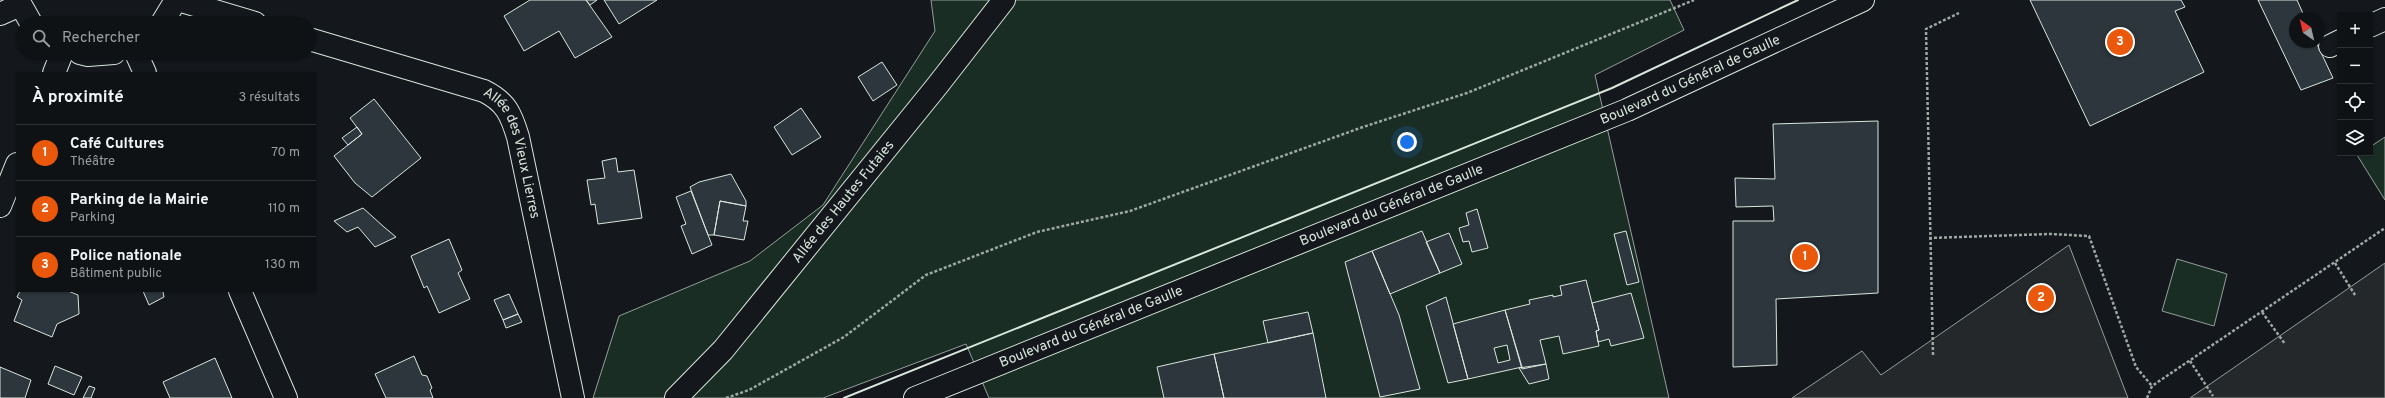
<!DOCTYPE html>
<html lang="fr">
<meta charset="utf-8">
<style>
:root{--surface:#0f1215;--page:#181b1e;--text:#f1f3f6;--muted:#9b9ea0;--line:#2f3234;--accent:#ea580c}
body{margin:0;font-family:Overpass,sans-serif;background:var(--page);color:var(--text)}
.controls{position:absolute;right:12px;top:12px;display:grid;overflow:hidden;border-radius:0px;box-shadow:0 1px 3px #0004}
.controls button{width:36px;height:36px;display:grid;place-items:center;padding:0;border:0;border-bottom:1px solid var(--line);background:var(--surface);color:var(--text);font:20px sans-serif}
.compass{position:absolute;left:2289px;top:12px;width:36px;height:36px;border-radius:50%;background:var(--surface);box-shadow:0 1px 3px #0004;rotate:326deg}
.you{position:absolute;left:1407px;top:142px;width:14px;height:14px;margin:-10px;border:3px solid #fff;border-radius:50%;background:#1a73e8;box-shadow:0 0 0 6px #1a73e833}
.badge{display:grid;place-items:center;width:26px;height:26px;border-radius:50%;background:var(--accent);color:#fff;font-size:13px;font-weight:700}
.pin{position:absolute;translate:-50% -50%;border:2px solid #fff;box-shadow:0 1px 4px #0006}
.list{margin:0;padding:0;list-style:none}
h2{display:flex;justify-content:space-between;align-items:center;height:52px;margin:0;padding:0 16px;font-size:17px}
h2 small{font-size:13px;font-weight:400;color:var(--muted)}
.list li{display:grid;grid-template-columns:26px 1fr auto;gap:12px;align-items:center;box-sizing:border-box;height:56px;padding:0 16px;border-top:1px solid var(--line)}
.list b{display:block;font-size:15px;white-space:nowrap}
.list p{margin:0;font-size:13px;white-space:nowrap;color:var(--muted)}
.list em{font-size:13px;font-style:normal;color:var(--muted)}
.icon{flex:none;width:22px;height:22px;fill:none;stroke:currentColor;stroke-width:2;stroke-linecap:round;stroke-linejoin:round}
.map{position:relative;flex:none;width:2385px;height:398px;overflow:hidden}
.search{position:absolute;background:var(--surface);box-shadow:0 1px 3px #0004;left:16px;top:16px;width:300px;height:44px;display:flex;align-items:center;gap:10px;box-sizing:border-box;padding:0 14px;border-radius:22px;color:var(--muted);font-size:15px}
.panel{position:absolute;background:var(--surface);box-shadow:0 1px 3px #0004;left:16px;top:72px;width:300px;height:220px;border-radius:0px}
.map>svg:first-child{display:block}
.green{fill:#1a2d24;stroke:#939e99}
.parking{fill:#24282b;stroke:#939e99}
.building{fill:#2c363c;stroke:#d8e6dc;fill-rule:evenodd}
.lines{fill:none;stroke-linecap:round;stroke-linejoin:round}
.minor-casing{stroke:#d8e6dc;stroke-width:24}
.major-casing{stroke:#d8e6dc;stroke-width:24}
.path{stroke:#9da8a2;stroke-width:2.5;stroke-dasharray:3 2;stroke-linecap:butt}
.minor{stroke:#14181c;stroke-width:22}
.major{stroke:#14181c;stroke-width:22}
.wall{stroke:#d8e6dc;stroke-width:2}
.labels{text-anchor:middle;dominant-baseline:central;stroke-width:3;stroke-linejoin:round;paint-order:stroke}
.street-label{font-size:14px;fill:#d8e6dc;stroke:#14181c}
</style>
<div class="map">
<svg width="2385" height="398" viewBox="0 0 2385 398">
<rect width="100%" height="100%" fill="#14181c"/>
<path class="green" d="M931,0H1670L1684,30L1595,75L1669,398H989L966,344L823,398H593L619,316L750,261L823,205L935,31Z
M2385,137V200L2357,155L2370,153V147Z
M2177,259L2227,274L2214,326L2162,311Z"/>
<path class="parking" d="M2069,245L2128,398H1792L1862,351L1881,375Z
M2385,263V398H2190Z"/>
<path class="building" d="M530,0H586L612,37L575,58L559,31L524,51L504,16Z
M586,0H597L590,5Z
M604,0H657L619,24Z
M2030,0H2181L2185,7L2175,11L2204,72L2090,126Z
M2258,0H2297L2305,18H2295V42H2316L2333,78L2301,90Z
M882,62L897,85L873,101L858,77Z
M374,99L421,158L372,197L355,183L334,156L362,134L350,118Z
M801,108L821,137L792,155L774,127Z
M1878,121V293L1776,299L1777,365L1733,367V221H1774L1773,206L1736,207L1735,178L1775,179L1773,124Z
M357,127L362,134L348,145L342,138Z
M616,158L618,172L634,170L642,218L598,224L595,204L591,205L587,180L605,178L602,161Z
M731,174L746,201V206L720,201L714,235H708L690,187L699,182Z
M691,191L712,245L692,254L681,226L686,224L676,197Z
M720,201L746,206L743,221H748L744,240L714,235Z
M363,208L384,227L396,237L375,247L358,227L347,232L334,221Z
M1477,209L1488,248L1472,252L1469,241L1463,242L1459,228L1469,225L1466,213Z
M1422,231L1440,273L1390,294L1372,251Z
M1626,231L1639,282L1627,285L1614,234Z
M1449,233L1462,264L1440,273L1426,242Z
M449,239L462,270L458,273L470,299L439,313L427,286L424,288L411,256Z
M1372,251L1399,315L1420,389L1380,397L1345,262Z
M1586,280L1599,330L1596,331L1599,346L1563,354L1559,336L1540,340L1546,364L1522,369L1505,310L1530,304L1529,300L1553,295V297L1562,295L1560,286Z
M20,291H68L78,295L79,314L57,324L52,337L14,321L22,300L17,297Z
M143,291H166L163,292L164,297L149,305Z
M1631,293L1644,338L1611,346L1609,339L1598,342L1596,331L1599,330L1592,303Z
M509,294L518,314L503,320L494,300Z
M1446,297L1468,379L1448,383L1426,306Z
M1505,310L1522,367L1468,379L1453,324ZM1507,345L1510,360L1498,363L1494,348Z
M1308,312L1313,333L1268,343L1263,321Z
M518,314L522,322L506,328L503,320Z
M1313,333L1326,398H1224L1214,354Z
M1214,354L1224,398H1164L1157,367Z
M414,356L422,375L427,376L432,388L430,390L433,398H386L375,374Z
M215,358L232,398H170L163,382Z
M1546,364L1549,379L1529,384L1519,368Z
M55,366L82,377L74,395L48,384Z
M0,367L31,380L25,398H0Z
M89,386L95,388L91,398H83Z"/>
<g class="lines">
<g class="minor-casing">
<g id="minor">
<path d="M18,0L31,23"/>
<path d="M178,0L255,23"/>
<path d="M0,14L20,5"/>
<path d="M162,23L176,0"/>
<path d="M2370,26L2385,19"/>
<path id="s1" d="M309,39L484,91C506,102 511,114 518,137L573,398"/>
<path d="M2330,46L2340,41"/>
<path d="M80,53L88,55L114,53"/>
<path d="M136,53L145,73"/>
<path d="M54,73L62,53"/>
<path d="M0,206L17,164"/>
<path d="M240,291L286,398"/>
<path id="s2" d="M676,398L723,350L937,86L1004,0"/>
</g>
</g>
<g class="major-casing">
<g id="major">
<path id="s3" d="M915,398L1627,110L1863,0"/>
</g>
</g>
<path class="path" d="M1929,238L2050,234L2089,236L2136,367L2152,386
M2335,263L2355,295
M2262,312L2285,344
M1933,355L1926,29L1959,13
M2190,361L2213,396
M726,398L749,390L844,337L926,275L1037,232L1130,211L1363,127L1467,93L1694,0
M2147,398L2152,386L2385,228"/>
<use href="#minor" class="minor"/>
<use href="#major" class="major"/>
<path class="wall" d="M844,398L1612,88L1798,0"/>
</g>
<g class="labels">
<g class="street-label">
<text stroke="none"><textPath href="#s3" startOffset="838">Boulevard du Général de Gaulle</textPath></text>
<text stroke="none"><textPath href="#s1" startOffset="254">Allée des Vieux Lierres</textPath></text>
<text stroke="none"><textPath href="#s2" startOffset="258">Allée des Hautes Futaies</textPath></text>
<text stroke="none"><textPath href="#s3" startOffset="514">Boulevard du Général de Gaulle</textPath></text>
<text stroke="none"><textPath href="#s3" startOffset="190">Boulevard du Général de Gaulle</textPath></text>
</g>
</g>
</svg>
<div class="controls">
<button>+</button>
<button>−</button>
<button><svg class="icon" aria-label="locate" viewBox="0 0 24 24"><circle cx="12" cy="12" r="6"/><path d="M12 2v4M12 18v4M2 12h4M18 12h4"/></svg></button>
<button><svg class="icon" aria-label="layers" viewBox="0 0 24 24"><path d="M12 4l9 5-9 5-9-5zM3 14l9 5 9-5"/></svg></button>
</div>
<svg class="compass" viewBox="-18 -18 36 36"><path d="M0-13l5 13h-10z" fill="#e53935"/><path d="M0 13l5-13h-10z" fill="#9b9ea0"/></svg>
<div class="you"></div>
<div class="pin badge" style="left:1805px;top:257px">1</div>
<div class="pin badge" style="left:2041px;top:298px">2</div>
<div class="pin badge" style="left:2120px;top:42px">3</div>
<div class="search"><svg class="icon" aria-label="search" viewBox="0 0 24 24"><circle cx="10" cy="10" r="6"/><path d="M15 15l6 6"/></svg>Rechercher</div>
<section class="panel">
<h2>À proximité<small>3 résultats</small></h2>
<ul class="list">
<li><span class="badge">1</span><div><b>Café Cultures</b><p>Théâtre</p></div><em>70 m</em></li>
<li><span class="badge">2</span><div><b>Parking de la Mairie</b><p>Parking</p></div><em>110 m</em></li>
<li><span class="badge">3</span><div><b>Police nationale</b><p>Bâtiment public</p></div><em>130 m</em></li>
</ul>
</section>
</div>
